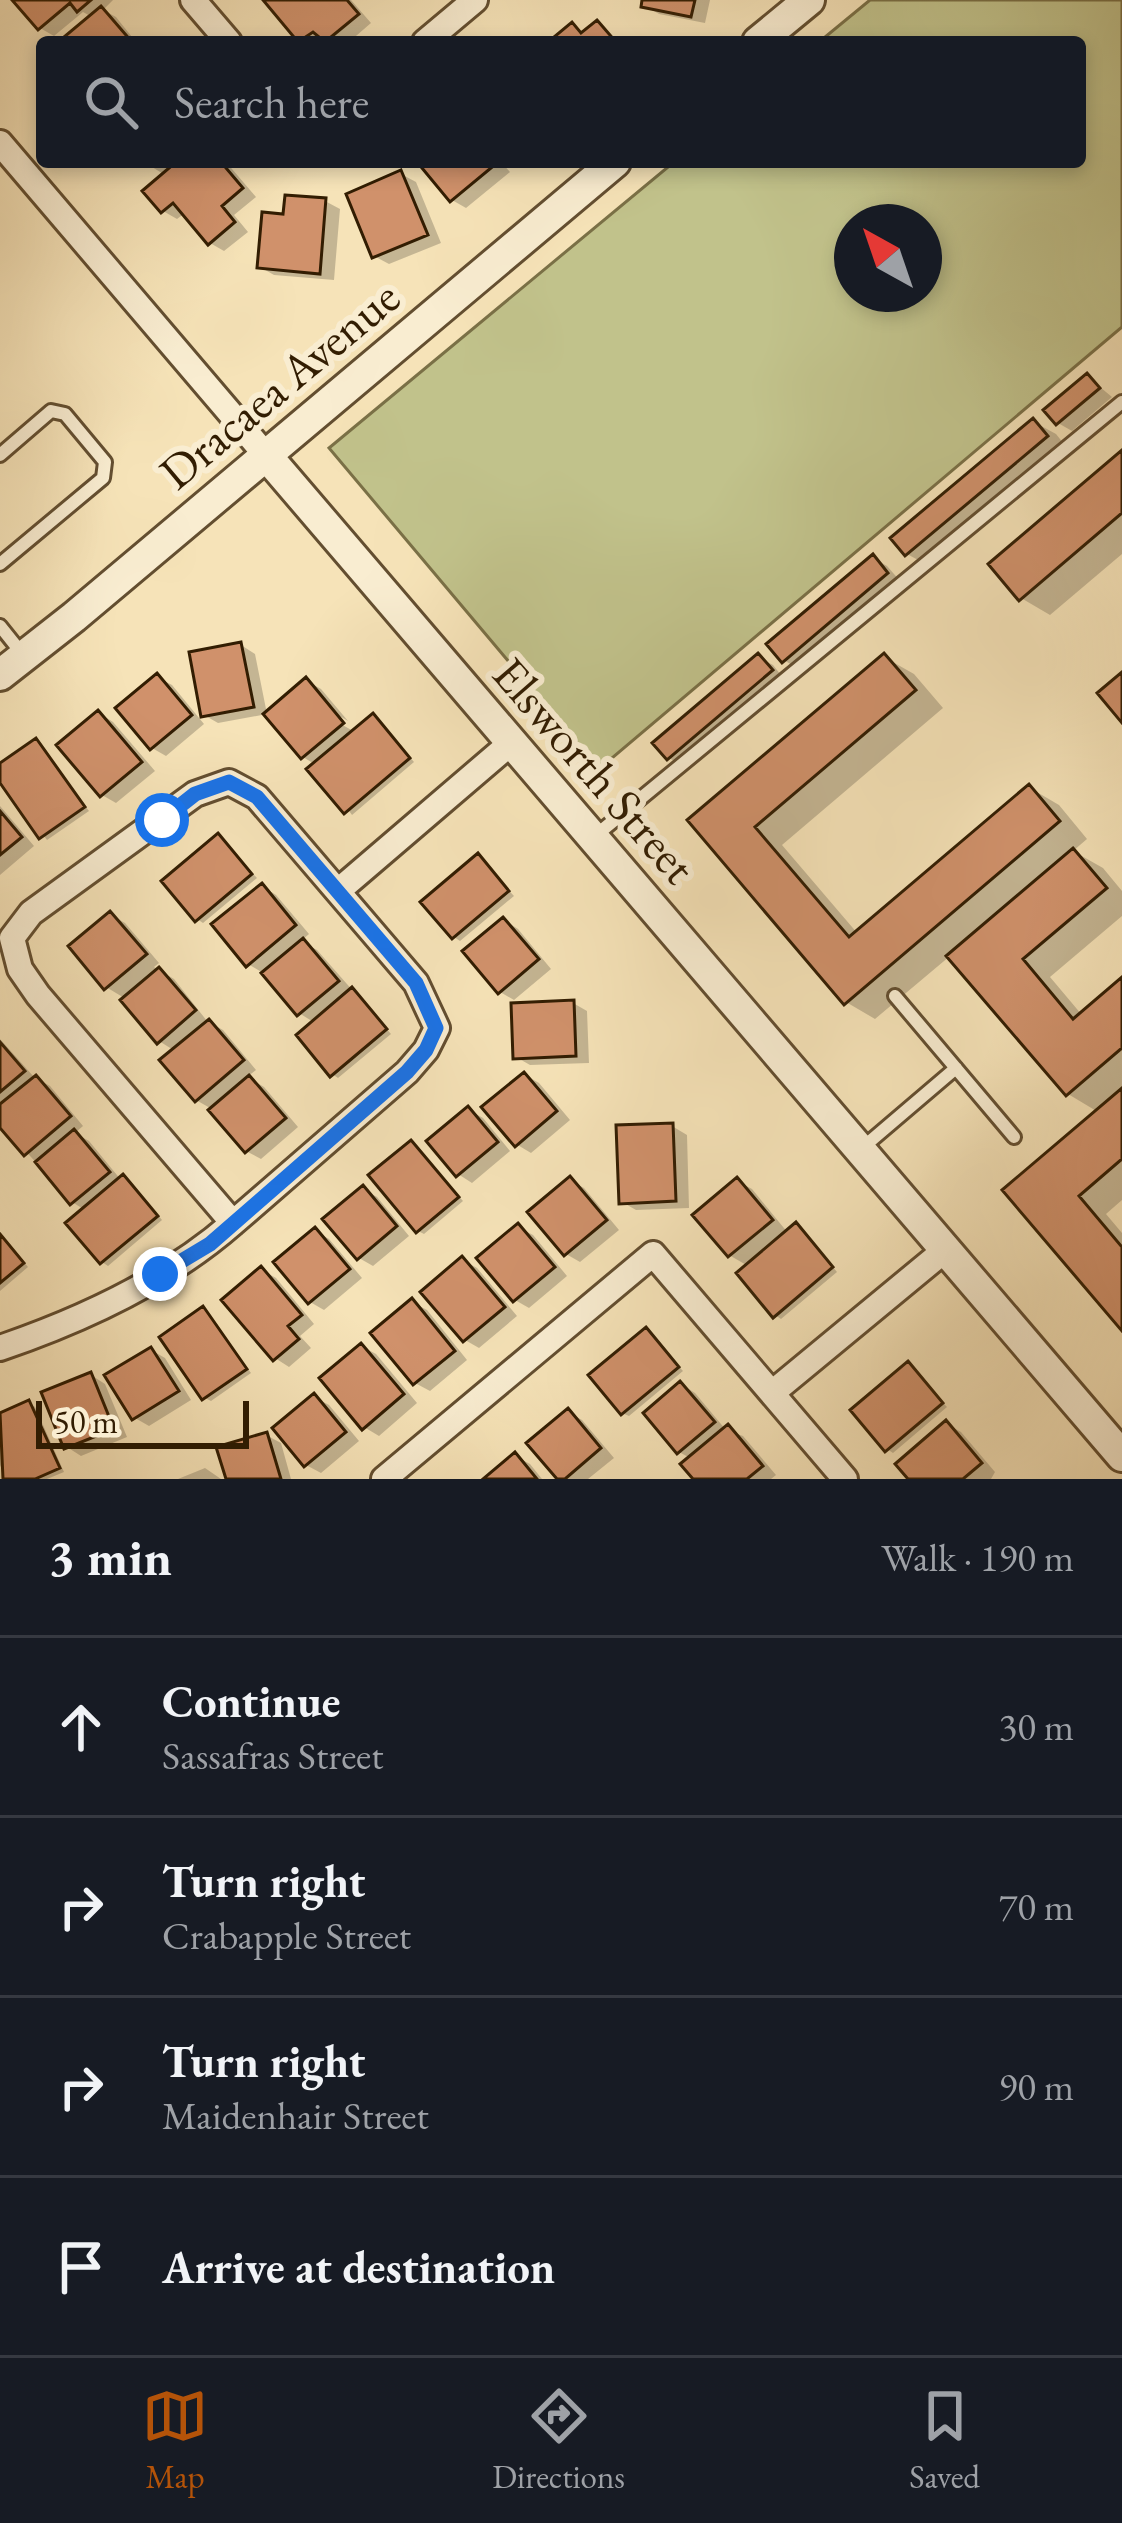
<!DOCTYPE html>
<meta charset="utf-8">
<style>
:root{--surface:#171b24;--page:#242831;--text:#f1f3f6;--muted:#9ea1a6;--line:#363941;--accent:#b45309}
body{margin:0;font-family:"EB Garamond",serif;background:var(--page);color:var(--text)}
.compass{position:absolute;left:834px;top:204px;width:108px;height:108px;border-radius:50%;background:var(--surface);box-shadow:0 6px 18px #0003;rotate:320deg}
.scale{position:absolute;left:36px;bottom:30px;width:213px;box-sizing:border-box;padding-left:12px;border:6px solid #321d02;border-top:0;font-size:33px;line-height:42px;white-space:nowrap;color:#321d02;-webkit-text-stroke:9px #f9edd1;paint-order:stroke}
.stop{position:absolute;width:36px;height:36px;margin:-27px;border:9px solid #1a73e8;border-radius:50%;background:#fff}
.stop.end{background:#1a73e8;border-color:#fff;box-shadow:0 3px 12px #0008}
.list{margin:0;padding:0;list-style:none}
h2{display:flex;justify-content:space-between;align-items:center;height:156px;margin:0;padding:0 48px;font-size:51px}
h2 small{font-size:39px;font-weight:400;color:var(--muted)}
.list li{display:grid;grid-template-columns:78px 1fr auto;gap:36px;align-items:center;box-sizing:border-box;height:180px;padding:0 48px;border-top:3px solid var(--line)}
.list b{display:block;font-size:45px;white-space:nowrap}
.list p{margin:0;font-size:39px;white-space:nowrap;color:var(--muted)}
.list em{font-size:39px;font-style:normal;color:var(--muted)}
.icon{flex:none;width:66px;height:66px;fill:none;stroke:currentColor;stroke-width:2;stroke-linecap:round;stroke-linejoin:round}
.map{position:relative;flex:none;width:1122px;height:1479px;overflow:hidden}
.search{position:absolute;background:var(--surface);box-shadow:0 6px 18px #0003;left:36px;right:36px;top:36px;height:132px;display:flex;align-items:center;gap:30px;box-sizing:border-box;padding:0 42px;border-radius:12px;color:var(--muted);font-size:45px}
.sheet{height:876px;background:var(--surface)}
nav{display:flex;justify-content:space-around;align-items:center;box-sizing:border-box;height:168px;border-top:3px solid var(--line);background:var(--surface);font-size:33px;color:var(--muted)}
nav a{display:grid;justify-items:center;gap:6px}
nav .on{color:var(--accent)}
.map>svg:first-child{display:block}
.green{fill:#c1c28b;stroke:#7a7046;stroke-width:3;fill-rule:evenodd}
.shadow{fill:#0003}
.building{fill:#d0916b;stroke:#321d02;stroke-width:3}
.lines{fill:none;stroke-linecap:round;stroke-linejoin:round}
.service-casing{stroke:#634e30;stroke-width:18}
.minor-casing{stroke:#634e30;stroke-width:30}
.tertiary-casing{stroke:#634e30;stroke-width:36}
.service{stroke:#f9edd1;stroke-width:12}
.minor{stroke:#f9edd1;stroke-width:24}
.tertiary{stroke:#f9edd1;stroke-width:30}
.route{stroke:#1a73e8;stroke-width:15}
.labels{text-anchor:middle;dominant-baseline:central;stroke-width:12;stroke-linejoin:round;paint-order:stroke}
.street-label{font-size:48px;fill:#321d02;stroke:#f9edd1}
</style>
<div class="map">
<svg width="1122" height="1479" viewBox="0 0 1122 1479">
<rect width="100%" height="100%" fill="#f6e3b8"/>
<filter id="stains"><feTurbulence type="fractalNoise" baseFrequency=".00167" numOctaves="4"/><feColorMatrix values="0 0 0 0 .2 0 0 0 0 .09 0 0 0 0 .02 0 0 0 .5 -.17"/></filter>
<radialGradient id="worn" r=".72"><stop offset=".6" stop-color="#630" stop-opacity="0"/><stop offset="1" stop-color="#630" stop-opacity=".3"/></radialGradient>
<path class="green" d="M870,0H1122V327L599,769L329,448L674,162H1080V42H819ZM852,222H924V294H852Z"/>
<path class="shadow" d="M16,0H113L103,10L116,17L136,42H62L92,17L83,12L54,36L40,28Z
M351,0L371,23L349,42H302L267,1Z
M646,0H710L705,23L659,14L644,5Z
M144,162H226L256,197L234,215L248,232L224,251L210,243L185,213L177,219L163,211L165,175Z
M420,162H501L510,172L466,208L452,200Z
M401,174L416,182L441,243L389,264L374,256Z
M325,201L340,209L334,280L274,275L260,267L286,217Z
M1088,377L1112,397L1072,431L1058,423Z
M1034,422L1056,434L1068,449L929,566L907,554Z
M1122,454V554L1050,615L1021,598Z
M873,558L887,566L901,582L798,669L784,660Z
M241,645L255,654L267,714L218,723L204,715Z
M758,657L773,665L785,680L683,766L669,758Z
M884,657L914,674L943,708L782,845L858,934L1030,788L1059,805L1087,839L1073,851L1103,868L1122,891V916L1050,977L1082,1015L1122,981V1200L1106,1214L1122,1233V1327L1006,1190L1098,1112L1068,1094L950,956L875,1019L846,1002L691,821Z
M157,677L172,685L204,724L166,756L152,748Z
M307,681L321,689L348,721L333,712L330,718L355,732L379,721L414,762L352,815L316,765L303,757Z
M99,713L113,722L155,771L116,803L102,795Z
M36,742L89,811L47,840L0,778V767Z
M0,806L34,846L0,875Z
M218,836L257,878L203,923L197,919Z
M478,857L514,896L460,941L454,937Z
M262,886L276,895L309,934L301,941L317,950L391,1034L338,1078L332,1074L315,1023L299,1013L263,973L248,964Z
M111,915L125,923L159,963L154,967L174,979L207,1021L223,1030L256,1070L247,1077L264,1087L298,1127L261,1159L246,1151L210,1108L196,1100L175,1051L159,1041L126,999L106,987Z
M504,920L518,929L551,969L514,1000L500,992Z
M573,1003L587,1011L589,1063L530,1065L516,1057Z
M0,1039L34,1077L50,1086L83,1126L75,1133L89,1141L121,1180L130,1181L162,1220L108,1266L102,1262L85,1210L72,1202L0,1123Z
M525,1075L539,1083L570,1120L531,1153L516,1144Z
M469,1110L483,1118L510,1151L472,1183L458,1174Z
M672,1126L687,1135L689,1208L636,1210L622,1202Z
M411,1143L463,1201L424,1234L418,1231Z
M570,1180L584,1188L619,1230L580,1262L566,1254Z
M737,1181L752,1189L788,1233L802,1230L837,1272L781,1319L775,1315L748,1266L729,1255Z
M363,1189L377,1197L409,1236L373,1266L359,1258Z
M518,1227L533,1235L567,1276L529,1308L515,1300Z
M315,1231L329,1239L362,1278L324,1310L310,1302Z
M0,1233L28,1267L0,1291Z
M463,1260L477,1268L517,1316L479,1348L465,1340Z
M262,1270L276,1278L314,1324L300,1336L311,1348L289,1367L275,1358Z
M412,1302L427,1310L467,1360L430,1391L415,1383Z
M203,1310L251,1373L211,1401L205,1398Z
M646,1331L683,1371L629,1416L622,1413Z
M361,1346L376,1354L417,1403L379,1436L364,1427Z
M151,1350L165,1358L191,1400L149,1426L135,1418Z
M908,1365L947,1407L893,1453L887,1449Z
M91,1375L105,1384L127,1437L81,1456L67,1447Z
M681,1384L695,1393L726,1430L743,1436L776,1475L771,1479H697L692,1459L679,1452Z
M314,1397L329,1405L359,1441L321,1473L306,1465Z
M29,1403L35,1407L64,1472L47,1479H6L0,1465V1416Z
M568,1412L582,1420L614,1458L588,1479H561Z
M947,1424L961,1432L995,1472L991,1479H912Z
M266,1435L281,1443L291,1479H229Z
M515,1456L530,1464L542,1479H488Z
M205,1468L221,1479H178Z"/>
<path class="building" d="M12,0H91L77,12L70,3L38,30Z
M263,0H347L359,14L325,42L313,32L298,42Z
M642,0H695L691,17L641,7Z
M101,6L132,42H58Z
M597,20L616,42H548L572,22L581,33Z
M176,162H221L243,188L222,206L235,222L208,245L173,203L161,213L142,191Z
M417,162H497V163L450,202Z
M401,170L428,235L372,258L346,194Z
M285,195L326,198L320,274L257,268L262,212L283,214Z
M1087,373L1100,388L1056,425L1043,410Z
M1033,418L1048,436L905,556L890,538Z
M1122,450V513L1019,601L988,564Z
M873,554L888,573L782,663L766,644Z
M241,642L254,707L201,717L189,652Z
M758,653L773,670L667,760L652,743Z
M884,653L916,690L755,827L849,937L1029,784L1060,821L844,1005L687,820Z
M1122,672V723L1097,693Z
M157,673L192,715L150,750L115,708Z
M306,677L344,723L301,759L263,714Z
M98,710L142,762L100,797L56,745Z
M373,713L410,758L344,814L306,769Z
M36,738L85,807L39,839L0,783V763Z
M0,811L22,837L0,855Z
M218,833L252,874L195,922L161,881Z
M1073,848L1107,888L1023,959L1073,1019L1122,977V1048L1066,1096L946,956Z
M478,853L509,891L452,939L420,902Z
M262,883L296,925L246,967L211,924Z
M110,911L147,954L104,990L68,946Z
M503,917L539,959L498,994L462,951Z
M303,938L339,981L297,1016L261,973Z
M159,967L196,1010L157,1044L120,1000Z
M352,987L387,1029L330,1077L296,1035Z
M574,1000L576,1056L513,1059L511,1003Z
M209,1019L244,1060L195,1102L159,1060Z
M0,1042L25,1071L0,1092Z
M524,1072L557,1111L515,1147L481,1107Z
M36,1075L71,1116L24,1156L0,1128V1104Z
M249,1075L286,1118L245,1153L208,1110Z
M1122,1088V1159L1079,1196L1122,1247V1331L1002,1190Z
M468,1106L498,1142L456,1177L426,1141Z
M673,1123L676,1201L619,1204L616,1125Z
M74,1129L110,1172L70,1205L35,1162Z
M411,1140L459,1197L416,1233L368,1175Z
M123,1174L158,1216L100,1264L65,1223Z
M570,1176L607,1220L564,1256L527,1212Z
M737,1177L773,1220L728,1257L692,1215Z
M363,1185L397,1226L357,1260L322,1219Z
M796,1222L833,1267L773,1318L736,1273Z
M518,1223L555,1267L513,1302L476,1258Z
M315,1227L350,1269L308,1304L273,1262Z
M0,1234L24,1263L0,1283Z
M462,1256L505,1307L463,1342L420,1292Z
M261,1266L302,1315L288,1326L299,1339L273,1361L221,1300Z
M412,1298L455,1351L413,1385L370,1333Z
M203,1306L247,1369L202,1400L159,1337Z
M646,1327L679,1367L621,1415L588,1375Z
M361,1343L404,1394L362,1430L319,1378Z
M151,1347L179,1391L132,1420L104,1375Z
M908,1361L943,1403L885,1452L850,1410Z
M91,1372L114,1429L64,1449L41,1392Z
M680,1381L715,1422L677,1454L643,1413Z
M314,1393L346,1432L304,1467L272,1428Z
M29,1400L60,1468L35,1479H3L0,1413Z
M568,1408L601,1448L565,1479H557L526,1443Z
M946,1420L982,1463L963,1479H908L895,1464Z
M728,1424L763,1466L747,1479H693L680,1464Z
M267,1432L281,1479H226L216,1447Z
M515,1452L537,1479H483Z"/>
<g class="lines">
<g class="service-casing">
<path id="service" d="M0,455L51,411L65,414L105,462L103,478L0,564
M0,626L24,656
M595,836L1122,402
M895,996L1014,1137
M861,1149L956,1068"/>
</g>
<g class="minor-casing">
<path id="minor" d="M193,0L229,42
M425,42L475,0
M0,143L265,454
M338,891L512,742
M0,1348C82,1320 168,1280 233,1223L407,1072L426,1050L437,1028L416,983L257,797L229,782L195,794L31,913L12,938L20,969L38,995L233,1223
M772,1393L945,1250
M384,1479L653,1254L845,1479"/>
</g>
<g class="tertiary-casing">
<path id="tertiary" d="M758,42L809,0
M265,454L1122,1456
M0,675L74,617L615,162"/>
</g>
<use href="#service" class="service"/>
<use href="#minor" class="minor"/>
<use href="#tertiary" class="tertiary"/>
</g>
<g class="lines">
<path class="route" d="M160,1274L210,1244L407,1072L426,1050L436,1028L416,983L257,797L229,782L195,794L162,820"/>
</g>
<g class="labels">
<g class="street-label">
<text transform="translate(279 384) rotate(-40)">Dracaea Avenue</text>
<text transform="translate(595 770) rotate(49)">Elsworth Street</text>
</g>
</g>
<rect width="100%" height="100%" filter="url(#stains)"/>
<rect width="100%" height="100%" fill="url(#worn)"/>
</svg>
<svg class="compass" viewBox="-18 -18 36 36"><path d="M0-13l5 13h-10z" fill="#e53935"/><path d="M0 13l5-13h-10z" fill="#9ea1a6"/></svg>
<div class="scale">50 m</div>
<div class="stop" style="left:162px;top:820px"></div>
<div class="stop end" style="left:160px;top:1274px"></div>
<div class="search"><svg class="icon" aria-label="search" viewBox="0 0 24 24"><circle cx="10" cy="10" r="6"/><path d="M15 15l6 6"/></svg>Search here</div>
</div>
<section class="sheet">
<h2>3 min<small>Walk · 190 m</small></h2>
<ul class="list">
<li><svg class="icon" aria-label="ahead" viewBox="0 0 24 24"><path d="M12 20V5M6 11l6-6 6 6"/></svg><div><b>Continue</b><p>Sassafras Street</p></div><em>30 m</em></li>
<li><svg class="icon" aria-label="right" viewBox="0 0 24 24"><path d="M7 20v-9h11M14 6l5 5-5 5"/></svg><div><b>Turn right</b><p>Crabapple Street</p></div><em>70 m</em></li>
<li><svg class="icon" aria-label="right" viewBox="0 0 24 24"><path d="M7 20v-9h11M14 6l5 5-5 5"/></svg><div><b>Turn right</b><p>Maidenhair Street</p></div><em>90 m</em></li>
<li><svg class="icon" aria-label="arrive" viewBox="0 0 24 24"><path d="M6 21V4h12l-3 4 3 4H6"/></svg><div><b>Arrive at destination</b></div></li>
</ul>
</section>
<nav>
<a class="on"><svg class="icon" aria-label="map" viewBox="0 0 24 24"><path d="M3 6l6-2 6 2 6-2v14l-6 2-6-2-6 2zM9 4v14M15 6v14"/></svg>Map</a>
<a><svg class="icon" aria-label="directions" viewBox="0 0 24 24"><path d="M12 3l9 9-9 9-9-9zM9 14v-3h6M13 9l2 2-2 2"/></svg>Directions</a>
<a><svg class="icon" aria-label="saved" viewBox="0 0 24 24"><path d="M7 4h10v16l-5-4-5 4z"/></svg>Saved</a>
</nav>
